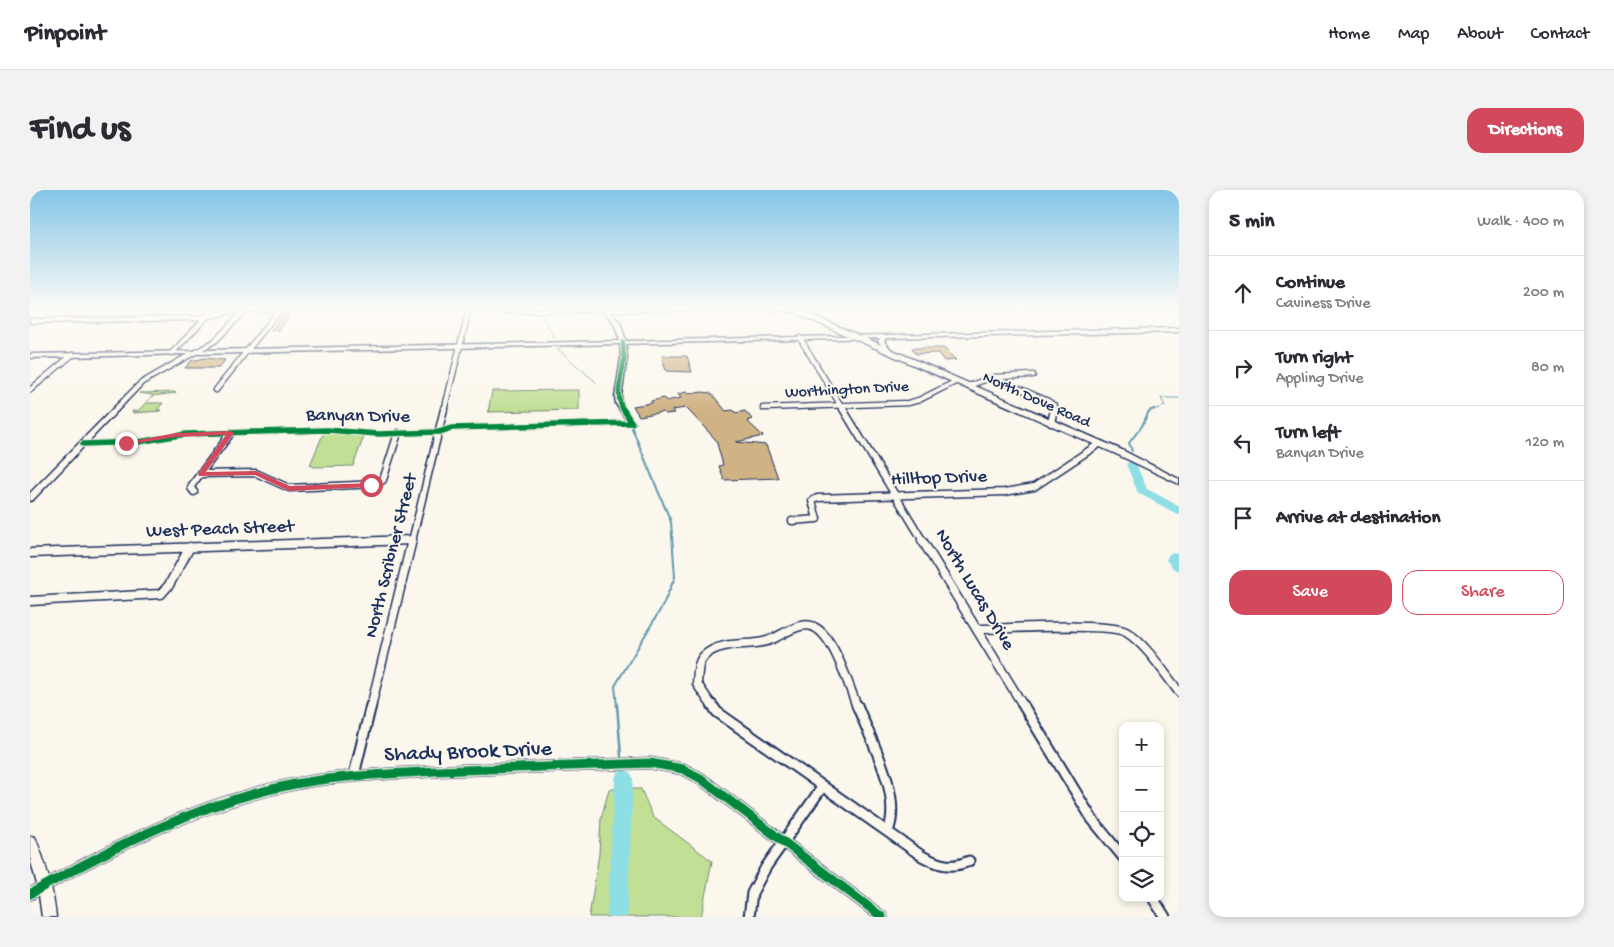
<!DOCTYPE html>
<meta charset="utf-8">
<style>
:root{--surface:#fff;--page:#f2f2f3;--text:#2b2b33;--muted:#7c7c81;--line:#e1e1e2;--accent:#d1495b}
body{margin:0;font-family:"Gochi Hand",sans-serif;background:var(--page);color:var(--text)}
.controls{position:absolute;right:15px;bottom:15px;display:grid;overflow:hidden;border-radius:10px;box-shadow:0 2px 8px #0003}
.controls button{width:45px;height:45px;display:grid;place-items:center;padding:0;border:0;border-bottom:1px solid var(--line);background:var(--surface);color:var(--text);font:25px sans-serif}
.stop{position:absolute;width:15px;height:15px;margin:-11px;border:4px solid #d1495b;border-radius:50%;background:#fff}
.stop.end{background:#d1495b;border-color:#fff;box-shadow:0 1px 5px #0008}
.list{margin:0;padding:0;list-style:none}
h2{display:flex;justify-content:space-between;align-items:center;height:65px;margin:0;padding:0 20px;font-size:21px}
h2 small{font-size:16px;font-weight:400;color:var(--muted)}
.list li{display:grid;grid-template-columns:32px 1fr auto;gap:15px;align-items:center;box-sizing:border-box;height:75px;padding:0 20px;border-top:1px solid var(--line)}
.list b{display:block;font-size:19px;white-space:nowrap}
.list p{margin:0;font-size:16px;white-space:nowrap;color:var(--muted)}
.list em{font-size:16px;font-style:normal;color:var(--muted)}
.actions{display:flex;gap:10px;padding:15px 20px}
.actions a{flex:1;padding:11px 0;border:1px solid var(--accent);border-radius:15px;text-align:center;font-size:18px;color:var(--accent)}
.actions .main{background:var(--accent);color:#fff}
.icon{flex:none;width:28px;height:28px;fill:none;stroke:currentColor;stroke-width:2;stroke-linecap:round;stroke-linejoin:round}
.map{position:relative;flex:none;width:1149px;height:727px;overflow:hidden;border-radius:15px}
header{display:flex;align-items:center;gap:30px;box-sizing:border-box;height:70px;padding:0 25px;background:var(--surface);border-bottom:1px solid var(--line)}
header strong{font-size:24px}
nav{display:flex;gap:28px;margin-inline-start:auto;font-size:18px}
.intro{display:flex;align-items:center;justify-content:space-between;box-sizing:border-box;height:120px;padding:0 30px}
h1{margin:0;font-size:35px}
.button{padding:12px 22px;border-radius:15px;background:var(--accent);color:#fff;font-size:18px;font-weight:700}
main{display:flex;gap:30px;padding:0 30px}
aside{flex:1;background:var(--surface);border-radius:15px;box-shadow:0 2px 8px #0003}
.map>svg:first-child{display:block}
.green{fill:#c2df96;stroke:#6e877a}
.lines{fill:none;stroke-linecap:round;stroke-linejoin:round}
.stream-far2{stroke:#6099af;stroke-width:1}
.stream-far1{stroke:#6099af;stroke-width:2}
.stream{stroke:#6099af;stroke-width:2.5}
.river{fill:#8edfe5;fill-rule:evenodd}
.building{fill:#d0b385;stroke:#1b2f5e}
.minor-far3-casing{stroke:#1b2f5e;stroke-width:7}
.minor-far2-casing{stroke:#1b2f5e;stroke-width:9}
.minor-far1-casing{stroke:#1b2f5e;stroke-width:11}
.minor-casing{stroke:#1b2f5e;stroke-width:13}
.tertiary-casing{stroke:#1b2f5e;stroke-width:3}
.secondary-casing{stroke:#1b2f5e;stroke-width:3}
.minor-far3{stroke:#fbf7ec;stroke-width:4.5}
.minor-far2{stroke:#fbf7ec;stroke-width:6}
.minor-far1{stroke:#fbf7ec;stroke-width:8}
.minor{stroke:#fbf7ec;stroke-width:9}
.tertiary{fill:#fbf7ec;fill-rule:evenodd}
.secondary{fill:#fbf7ec;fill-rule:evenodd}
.cycleway-far2-casing{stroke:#fbf7ec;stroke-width:6}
.cycleway-far1-casing{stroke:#fbf7ec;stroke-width:8}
.cycleway-casing{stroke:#fbf7ec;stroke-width:12}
.cycleway-far2{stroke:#00873e;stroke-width:4.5}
.cycleway-far1{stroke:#00873e;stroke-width:5.5}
.cycleway{stroke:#00873e;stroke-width:9}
.route{fill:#d1495b}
.labels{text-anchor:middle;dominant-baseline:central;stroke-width:4;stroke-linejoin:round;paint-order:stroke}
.far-street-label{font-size:16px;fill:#1b2f5e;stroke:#fbf7ec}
.street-label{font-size:19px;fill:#1b2f5e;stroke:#fbf7ec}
.near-street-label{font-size:22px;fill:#1b2f5e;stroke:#fbf7ec}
</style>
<header>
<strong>Pinpoint</strong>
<nav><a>Home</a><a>Map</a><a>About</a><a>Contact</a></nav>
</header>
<div class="intro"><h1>Find us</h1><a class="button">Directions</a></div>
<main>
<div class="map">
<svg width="1149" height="727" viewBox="0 0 1149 727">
<rect width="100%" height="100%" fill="#fbf7ec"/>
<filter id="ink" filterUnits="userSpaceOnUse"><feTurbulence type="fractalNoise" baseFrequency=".02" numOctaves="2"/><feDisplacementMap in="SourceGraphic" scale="10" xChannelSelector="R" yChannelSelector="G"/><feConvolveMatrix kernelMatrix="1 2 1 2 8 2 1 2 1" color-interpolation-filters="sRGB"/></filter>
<g filter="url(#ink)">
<path class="green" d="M549,200V220L458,222L462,201Z
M109,203L145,202L146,203L122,206L116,213H133L127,220H131L130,221L103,223L102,221H108L123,205Z
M294,242L334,246L323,276L285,277L280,275Z
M579,599H611L623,627L682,671L671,727H559L569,664L571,629Z"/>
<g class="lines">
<path class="stream-far2" d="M510,123L525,148
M526,158L566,192
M1120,221L1135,216L1131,208H1149"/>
<path class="stream-far1" d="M1102,261L1099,253L1112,236L1119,221L1124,219
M587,517L585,496L633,415L645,387L641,332L602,238"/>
<path class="stream" d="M587,515L591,566"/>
<path class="river" d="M1101,271L1106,274L1117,299L1149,316V325L1108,303L1096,274Z
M1143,363L1149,364V381L1144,379L1136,370L1139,364Z
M594,580L600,582L603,588L597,727H577L585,588L588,582Z"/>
</g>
<path class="building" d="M252,125H260L249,140L241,141Z
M882,158H914L926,170L914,171L908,163L886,164Z
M632,166H657L662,182L636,181Z
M175,168L195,170L189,178H155L161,171Z
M657,202L659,204L672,202L681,203L696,221L703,220L706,223L715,221L722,229L717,231L733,246L706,252L736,255L748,288L694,290L689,276L693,275L686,250L660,222L656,218L642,220L644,223L635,224L633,222L609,226L603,216L622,213L621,211L634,208L636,211L651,208L648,204Z"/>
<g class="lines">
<g class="minor-far3-casing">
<path id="minor-far3" d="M770,148L814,221
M142,163L185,118
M965,187L1003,185
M938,196L963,187L1018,211L1025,216L1024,221
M0,200L42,165
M186,200L251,118
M733,218L878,213L889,210L927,191
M414,221L439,119"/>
</g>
<g class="minor-far2-casing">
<path id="minor-far2" d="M813,219L893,351
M1021,233L1024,219
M171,284L226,283L259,298L347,294L353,290L368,243
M164,302L161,298L162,295L201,243
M762,331L787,329L782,311L787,308L975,302L1004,297L1069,254
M360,351L382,350
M382,351L414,219"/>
</g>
<g class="minor-far1-casing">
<path id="minor-far1" d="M892,350L994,517
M0,363L382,350
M0,411L131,404L139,395L160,357
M947,439C973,439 1079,432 1096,442C1115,453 1135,484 1149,502
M341,517L382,350
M683,517L667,494C668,484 667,472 675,465C692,450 717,457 737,451C751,447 769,430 784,437C804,446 819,496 827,517"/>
</g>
<g class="minor-casing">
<path id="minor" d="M682,515L687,522L892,666C909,675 921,679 939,671
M827,515C840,549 873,606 858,641
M993,515L1062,629L1093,667
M324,585L341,515
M0,704C83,657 171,612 265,594C312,585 360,584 408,581C479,578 549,576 620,573L653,579L670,588L852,727
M1123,708L1135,727
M719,727L722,703L736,677L793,596"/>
</g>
<g class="tertiary-casing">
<path id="tertiary" d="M208,118H311L308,120L208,122L171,130L0,133V129L171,126Z
M428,118L454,119L764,118L780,124L1092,260L1149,289V294L1086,264L763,122L745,120L454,123Z
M593,150L596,152L597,168L591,207L592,214L605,233L602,235L423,240L409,244L348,246L297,242L157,246L108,254L53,256L49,254L53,252L108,250L157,242L297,238L348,242L408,240L422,236L597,231L586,214L585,207L591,168L590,152Z"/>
</g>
<g class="secondary-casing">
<path id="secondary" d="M214,118H220L187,152L173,160L590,151L584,133L571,118H576L590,132L596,151L1149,138V142L856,148L854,151L862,161L859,163L857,162L848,151L850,148L166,164L113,194L3,310L0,311V303L109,192L157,164L0,168V164L164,161L183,150Z
M550,118H558L543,123L540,121Z
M0,646L5,647C16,673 23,699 26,727H12L8,698L0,668Z"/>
</g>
<use href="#minor-far3" class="minor-far3"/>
<use href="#minor-far2" class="minor-far2"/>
<use href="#minor-far1" class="minor-far1"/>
<use href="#minor" class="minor"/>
<use href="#tertiary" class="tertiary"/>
<use href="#secondary" class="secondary"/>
<g class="cycleway-far2-casing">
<path id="cycleway-far2" d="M593,152C593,157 594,163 594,169C593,186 583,205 594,221"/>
</g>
<g class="cycleway-far1-casing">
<path id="cycleway-far1" d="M53,254L108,252L157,244L297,240L348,244L409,242L422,238L602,233L593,219"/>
</g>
<g class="cycleway-casing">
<path id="cycleway" d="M0,704C83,657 171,612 265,594C312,585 360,584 408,581C479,578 549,576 620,573L653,579L670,588L852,727"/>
</g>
<use href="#cycleway-far2" class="cycleway-far2"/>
<use href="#cycleway-far1" class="cycleway-far1"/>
<use href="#cycleway" class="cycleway"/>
</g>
</g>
<linearGradient id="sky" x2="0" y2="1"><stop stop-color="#84c5e7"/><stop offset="0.54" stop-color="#fdfbf6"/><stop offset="1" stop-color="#fdfbf6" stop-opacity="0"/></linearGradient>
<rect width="1149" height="220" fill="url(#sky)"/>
<path class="route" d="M201,241L204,243L176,282L226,281L260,296L341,293L345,295L341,297L259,301L225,285L169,286L168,284L196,245L146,247L96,255L92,253L146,243Z"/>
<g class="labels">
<g class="far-street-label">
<text transform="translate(817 201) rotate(-3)">Worthington Drive</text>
<text transform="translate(1006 211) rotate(24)">North Dove Road</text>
</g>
<g class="street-label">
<text transform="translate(328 227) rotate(1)">Banyan Drive</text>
<text transform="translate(909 289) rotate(-2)">Hilltop Drive</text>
<text transform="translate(190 340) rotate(-2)">West Peach Street</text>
<text transform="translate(362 366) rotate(-76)">North Scribner Street</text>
<text transform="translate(944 400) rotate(59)">North Lucas Drive</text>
</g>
<g class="near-street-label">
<text transform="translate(438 563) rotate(-2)">Shady Brook Drive</text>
</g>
</g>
</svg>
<div class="controls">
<button>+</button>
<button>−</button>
<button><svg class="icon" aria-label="locate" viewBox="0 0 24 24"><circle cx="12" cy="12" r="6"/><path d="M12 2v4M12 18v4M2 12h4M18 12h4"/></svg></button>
<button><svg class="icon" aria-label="layers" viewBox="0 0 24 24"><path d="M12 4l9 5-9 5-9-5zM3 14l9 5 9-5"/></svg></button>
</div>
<div class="stop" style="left:341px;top:295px"></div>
<div class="stop end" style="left:96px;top:253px"></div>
</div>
<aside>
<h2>5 min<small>Walk · 400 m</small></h2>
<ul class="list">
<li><svg class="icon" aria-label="ahead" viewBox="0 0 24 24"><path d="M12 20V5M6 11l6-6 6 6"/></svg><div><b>Continue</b><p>Caviness Drive</p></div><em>200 m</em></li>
<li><svg class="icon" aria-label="right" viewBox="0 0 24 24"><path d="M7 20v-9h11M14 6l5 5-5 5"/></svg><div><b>Turn right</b><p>Appling Drive</p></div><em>80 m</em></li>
<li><svg class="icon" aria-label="left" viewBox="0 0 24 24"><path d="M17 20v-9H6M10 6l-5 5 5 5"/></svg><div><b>Turn left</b><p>Banyan Drive</p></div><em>120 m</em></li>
<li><svg class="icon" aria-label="arrive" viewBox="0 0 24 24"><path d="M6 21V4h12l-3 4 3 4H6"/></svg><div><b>Arrive at destination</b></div></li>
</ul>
<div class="actions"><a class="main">Save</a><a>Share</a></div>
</aside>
</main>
